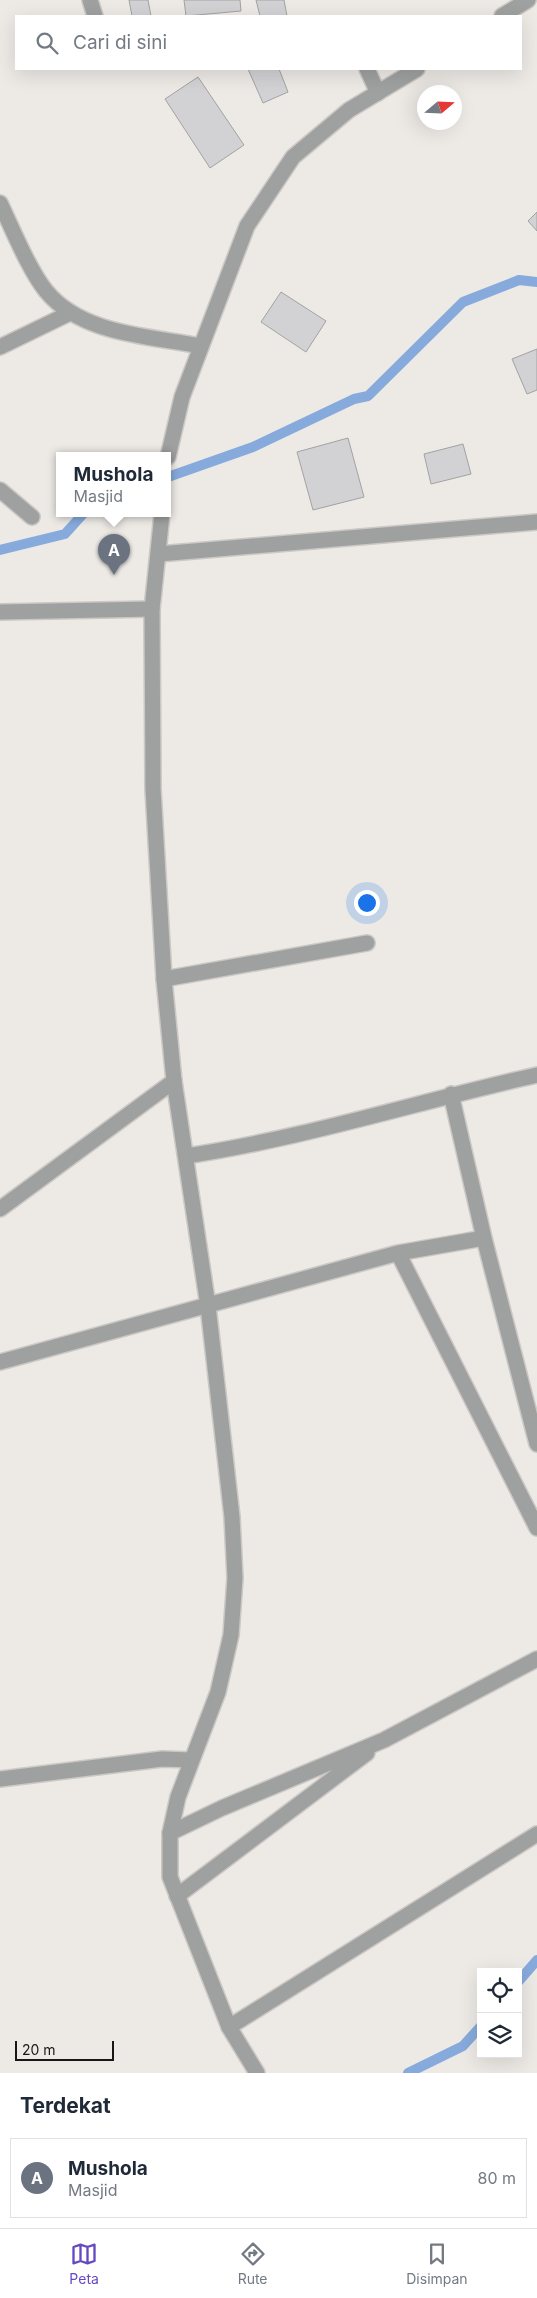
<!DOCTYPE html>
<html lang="id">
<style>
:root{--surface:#fff;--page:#f2f2f3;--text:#1f2937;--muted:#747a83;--line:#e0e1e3;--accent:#6649c2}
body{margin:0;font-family:Inter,sans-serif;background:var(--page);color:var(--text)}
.controls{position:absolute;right:15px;bottom:15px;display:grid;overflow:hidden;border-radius:0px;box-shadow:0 5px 20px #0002}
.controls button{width:45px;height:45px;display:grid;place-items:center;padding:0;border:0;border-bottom:1px solid var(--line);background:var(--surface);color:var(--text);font:25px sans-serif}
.compass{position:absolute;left:417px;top:85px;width:45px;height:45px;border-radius:50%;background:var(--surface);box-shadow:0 5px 20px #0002;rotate:71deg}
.scale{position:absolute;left:15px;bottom:12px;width:99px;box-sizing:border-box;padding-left:5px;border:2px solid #181715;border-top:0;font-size:14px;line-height:18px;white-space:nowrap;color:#181715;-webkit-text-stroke:4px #edeae6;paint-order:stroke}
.you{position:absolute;left:366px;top:902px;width:18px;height:18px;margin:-12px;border:4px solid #fff;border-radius:50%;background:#1a73e8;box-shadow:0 0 0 8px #1a73e833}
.badge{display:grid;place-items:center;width:32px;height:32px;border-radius:50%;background:var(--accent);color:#fff;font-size:16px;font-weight:700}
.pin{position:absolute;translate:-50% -41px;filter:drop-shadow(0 1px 2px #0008)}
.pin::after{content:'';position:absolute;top:26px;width:18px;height:15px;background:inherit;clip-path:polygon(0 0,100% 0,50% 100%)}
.popup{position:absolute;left:56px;top:452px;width:115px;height:65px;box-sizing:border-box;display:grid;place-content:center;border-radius:0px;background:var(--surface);filter:drop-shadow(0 1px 4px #0005);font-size:16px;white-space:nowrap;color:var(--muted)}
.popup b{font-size:19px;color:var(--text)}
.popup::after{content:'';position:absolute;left:50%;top:100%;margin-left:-10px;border:10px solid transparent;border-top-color:var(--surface)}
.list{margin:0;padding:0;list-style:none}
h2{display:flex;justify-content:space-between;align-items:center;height:65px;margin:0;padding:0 20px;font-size:21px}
h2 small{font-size:16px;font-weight:400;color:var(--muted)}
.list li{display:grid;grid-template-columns:32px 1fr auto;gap:15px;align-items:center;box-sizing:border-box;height:80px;margin:0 10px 10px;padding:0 10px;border:1px solid var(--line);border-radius:0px}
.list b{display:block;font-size:19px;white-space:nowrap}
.list p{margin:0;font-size:16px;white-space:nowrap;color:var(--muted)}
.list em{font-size:16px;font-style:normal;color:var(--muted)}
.icon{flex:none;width:28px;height:28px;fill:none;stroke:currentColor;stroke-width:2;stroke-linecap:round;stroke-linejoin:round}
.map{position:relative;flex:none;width:537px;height:2073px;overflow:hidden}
.search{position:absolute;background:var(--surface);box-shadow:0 5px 20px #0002;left:15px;right:15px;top:15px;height:55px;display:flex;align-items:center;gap:12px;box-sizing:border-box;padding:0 18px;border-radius:0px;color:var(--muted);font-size:19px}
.sheet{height:155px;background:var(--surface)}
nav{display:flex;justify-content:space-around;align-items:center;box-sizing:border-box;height:70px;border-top:1px solid var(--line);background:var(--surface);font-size:14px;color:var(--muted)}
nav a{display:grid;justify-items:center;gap:2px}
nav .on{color:var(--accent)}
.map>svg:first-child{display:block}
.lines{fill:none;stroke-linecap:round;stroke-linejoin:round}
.stream{stroke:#87aadc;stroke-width:10}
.building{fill:#d2d1d4;stroke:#a2a1a4}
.service-casing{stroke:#cbc8c5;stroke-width:18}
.minor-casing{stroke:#cbc8c5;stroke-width:18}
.tertiary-casing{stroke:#cbc8c5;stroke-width:18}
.service{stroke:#9fa1a1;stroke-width:15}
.minor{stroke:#9fa1a1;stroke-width:15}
.tertiary{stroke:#9fa1a1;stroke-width:15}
</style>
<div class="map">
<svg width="537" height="2073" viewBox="0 0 537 2073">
<rect width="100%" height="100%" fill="#edeae6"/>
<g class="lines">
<path class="stream" d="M168,477L253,447L354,399L368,396L463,302L519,280L537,282
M0,550L65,534L83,514
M518,1982L537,1960
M408,2073L463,2046L481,2026"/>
</g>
<path class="building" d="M129,0H148L151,16H132Z
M184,0H240L241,11L186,16Z
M256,0H284L287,16H260Z
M248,69H279L288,92L263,103Z
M198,77L244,145L210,168L165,99Z
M537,212V231L528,221Z
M281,292L326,321L306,352L261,322Z
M537,349V390L527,394L512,359Z
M348,438L364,497L313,510L297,452Z
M463,444L471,474L431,484L424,454Z"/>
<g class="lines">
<g class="service-casing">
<path id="service" d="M90,0L95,16
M367,69L378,93"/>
</g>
<g class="minor-casing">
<path id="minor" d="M0,203C12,228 29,270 46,291C82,335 150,336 201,346
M0,347L70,313
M0,490L32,517
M159,554L537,522
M0,612L152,609
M164,979L367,943
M186,1156C305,1138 420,1101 537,1075
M0,1209L174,1081
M484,1238L537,1444
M398,1253L537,1528
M0,1362L398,1253L484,1238L451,1094
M0,1779L162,1759L191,1760
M170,1833L222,1808L384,1740L537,1659
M177,1896L367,1753
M229,2027L537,1834"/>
</g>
<g class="tertiary-casing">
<path id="tertiary" d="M502,16L528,0
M168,457L182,397L247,226L293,157L349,110L417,69
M162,514L152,609L153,789L164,979L174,1081L208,1306L232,1517L235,1578L231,1635L218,1692L178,1797L170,1833V1877L229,2027L257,2073"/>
</g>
<use href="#service" class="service"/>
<use href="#minor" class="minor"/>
<use href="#tertiary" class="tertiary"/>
</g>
</svg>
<div class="controls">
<button><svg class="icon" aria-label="locate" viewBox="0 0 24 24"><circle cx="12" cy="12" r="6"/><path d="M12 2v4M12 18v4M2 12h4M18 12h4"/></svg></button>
<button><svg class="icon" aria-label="layers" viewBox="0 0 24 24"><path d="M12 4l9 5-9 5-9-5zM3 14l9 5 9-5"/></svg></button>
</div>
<svg class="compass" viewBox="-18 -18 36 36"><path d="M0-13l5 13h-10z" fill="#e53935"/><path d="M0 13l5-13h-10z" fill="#747a83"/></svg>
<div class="scale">20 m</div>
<div class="you"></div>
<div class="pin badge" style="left:114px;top:575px;background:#6b7280">A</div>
<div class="popup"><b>Mushola</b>Masjid</div>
<div class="search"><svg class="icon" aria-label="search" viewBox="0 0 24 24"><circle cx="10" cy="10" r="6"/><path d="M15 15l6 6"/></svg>Cari di sini</div>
</div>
<section class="sheet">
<h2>Terdekat<small></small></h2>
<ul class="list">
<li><span class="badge" style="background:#6b7280">A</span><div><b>Mushola</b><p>Masjid</p></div><em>80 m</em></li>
</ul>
</section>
<nav>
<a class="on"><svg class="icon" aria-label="map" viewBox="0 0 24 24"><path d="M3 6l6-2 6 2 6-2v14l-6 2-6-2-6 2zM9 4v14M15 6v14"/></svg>Peta</a>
<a><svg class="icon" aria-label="directions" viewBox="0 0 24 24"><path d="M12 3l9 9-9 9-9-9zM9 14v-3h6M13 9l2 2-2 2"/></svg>Rute</a>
<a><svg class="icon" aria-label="saved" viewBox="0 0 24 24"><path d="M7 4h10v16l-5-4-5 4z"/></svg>Disimpan</a>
</nav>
